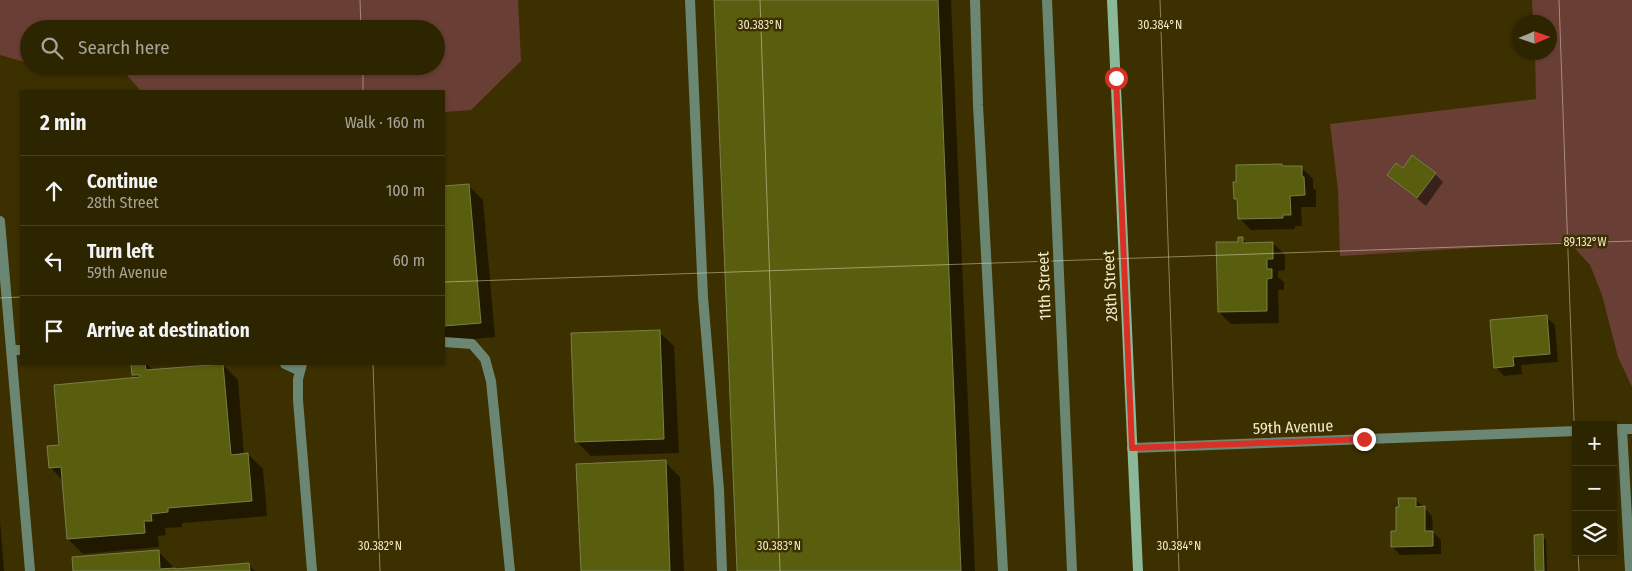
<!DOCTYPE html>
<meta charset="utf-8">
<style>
:root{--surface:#2d2400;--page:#39300f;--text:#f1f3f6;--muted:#a7a499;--line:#484122}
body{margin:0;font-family:"Fira Sans Condensed",sans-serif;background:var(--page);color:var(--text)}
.controls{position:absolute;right:15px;bottom:15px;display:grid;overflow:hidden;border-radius:0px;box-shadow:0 1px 4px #0004}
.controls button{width:45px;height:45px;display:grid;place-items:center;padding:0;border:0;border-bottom:1px solid var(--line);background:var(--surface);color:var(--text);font:25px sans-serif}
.compass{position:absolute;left:1512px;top:15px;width:45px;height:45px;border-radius:50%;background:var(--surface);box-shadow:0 1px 4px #0004;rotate:88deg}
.stop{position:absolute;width:15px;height:15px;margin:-11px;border:4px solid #d93025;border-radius:50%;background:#fff}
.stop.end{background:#d93025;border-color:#fff;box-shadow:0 1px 5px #0008}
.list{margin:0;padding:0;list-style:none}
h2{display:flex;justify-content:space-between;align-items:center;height:65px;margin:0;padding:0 20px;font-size:21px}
h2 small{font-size:16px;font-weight:400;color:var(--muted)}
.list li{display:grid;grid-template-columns:32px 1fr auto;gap:15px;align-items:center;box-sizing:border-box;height:70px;padding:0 20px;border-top:1px solid var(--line)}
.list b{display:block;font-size:19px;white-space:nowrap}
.list p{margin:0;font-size:16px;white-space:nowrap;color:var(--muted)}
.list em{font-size:16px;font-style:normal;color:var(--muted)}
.icon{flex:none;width:28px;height:28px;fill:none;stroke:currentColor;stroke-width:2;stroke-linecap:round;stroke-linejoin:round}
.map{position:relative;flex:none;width:1632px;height:571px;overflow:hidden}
.search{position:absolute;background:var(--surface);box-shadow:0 1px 4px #0004;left:20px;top:20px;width:425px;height:55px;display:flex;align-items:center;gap:12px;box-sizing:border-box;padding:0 18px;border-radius:28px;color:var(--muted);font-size:19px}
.panel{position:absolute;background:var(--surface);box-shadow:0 1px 4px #0004;left:20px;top:90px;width:425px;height:275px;border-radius:0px}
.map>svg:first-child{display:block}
.green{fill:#693e34}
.shadow{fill:#0007}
.building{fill:#585e0e;stroke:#798047}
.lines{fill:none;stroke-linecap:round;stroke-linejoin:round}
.lane{stroke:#6b8773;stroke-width:10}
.street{stroke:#6b8773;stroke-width:10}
.secondary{stroke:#8ab898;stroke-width:10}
.route{stroke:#d93025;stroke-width:6}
.ticks{fill:none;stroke:#f2eacc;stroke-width:1;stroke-opacity:0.45}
.labels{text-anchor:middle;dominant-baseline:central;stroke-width:5;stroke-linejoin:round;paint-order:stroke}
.street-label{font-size:16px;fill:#f2eacc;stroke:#3c3000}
.ticks-label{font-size:12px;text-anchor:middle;fill:#f2eacc;stroke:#3c3000;stroke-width:5;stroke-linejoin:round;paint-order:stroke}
</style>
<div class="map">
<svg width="1632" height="571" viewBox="0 0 1632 571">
<rect width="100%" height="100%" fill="#3c3000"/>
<path class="green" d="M0,0H518L521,61L471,110L444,112V91H141L119,66H436V29H29L28,63L0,55Z
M1532,0H1632V387L1618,357L1602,295L1590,265L1569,242L1340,256L1338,190L1330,124L1536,99L1535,53L1550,52V22H1533Z"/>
<path class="shadow" d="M715,0H951L975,571H738Z
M1281,165L1284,168L1301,167L1313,179V188L1316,190V207H1301L1302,226H1295V229L1251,230L1239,218L1238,201L1235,198Z
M1403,170L1435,174L1443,182L1426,206L1388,175Z
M468,185L483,200L495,337L444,342V187Z
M1242,238L1248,244L1273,243L1285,255V270L1278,271V277L1284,282V290H1278L1279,323L1231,324L1219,312L1239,243Z
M1546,317L1555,325L1558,362L1521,365L1522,374L1504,376L1496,367Z
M659,332L674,346L679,453L591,456L576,441Z
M133,364H147L154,371L223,365L238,380L244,455L248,454L263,469L267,516L182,523V527L165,528L166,535L158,536L159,547L83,554L68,539L63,481L50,467L61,446L137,379L134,375Z
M665,462L680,477L684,571H582Z
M1415,499L1432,516L1433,532L1441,540V554L1400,555L1392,546Z
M0,520L4,571H0Z
M1542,536L1546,540L1547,571H1537Z
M158,551L176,570L248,564L255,571H74Z"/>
<path class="building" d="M714,0H938L961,571H737Z
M1412,155L1436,173L1417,198L1387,175L1396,163L1403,168Z
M1282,164V166H1302V177H1304L1305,195L1290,196L1291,215H1283V218L1238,219L1237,199H1234L1233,182H1236V165Z
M469,184L481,323L444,326V186Z
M1238,237H1243V243L1273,242V259H1267V269H1272V278L1267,279V311L1218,312L1216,242H1238Z
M1547,315L1550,354L1513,357L1514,366L1494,368L1490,320Z
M660,330L664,439L575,442L571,333Z
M131,364H145L146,370L223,364L231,455L248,453L252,501L168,508V512L151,514L152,521H144L145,533L67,539L61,467L49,468L47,446L59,445L54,385L140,377V375H132Z
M666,460L670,571H581L576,464Z
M1398,498H1416V507L1425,506V531H1433V546L1391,547V531H1396V507H1399Z
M1543,534L1544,571H1535L1534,535Z
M159,550L160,569L175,568V569L249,563L250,571H73L72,557Z"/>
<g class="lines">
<path class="lane" d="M690,0L703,297L719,490L722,571
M975,0L978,105L1003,571"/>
<path class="street" d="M1047,0L1072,571
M0,221L30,571
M444,342L472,344L485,359L491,381L510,571
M11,350H21
M285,364L300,371
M302,364L298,379V400L312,571
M1613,429H1632
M1622,429L1630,571
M1132,448L1576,431"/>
<path class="secondary" d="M1112,0L1138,571"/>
</g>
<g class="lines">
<path class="route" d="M1116,78L1132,448L1364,439"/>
</g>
<path class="ticks" d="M360,0L361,29M760,0L780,571M1160,0L1179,571M1559,0L1576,476M363,66V91M444,282L1632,241M0,298L21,297M373,364L380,571M1578,552L1579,571"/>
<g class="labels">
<g class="street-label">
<text transform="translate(1044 286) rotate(-92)">11th Street</text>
<text transform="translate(1110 286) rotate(-93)">28th Street</text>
<text transform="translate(1293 427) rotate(-2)">59th Avenue</text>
</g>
</g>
<g class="ticks-label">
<text x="760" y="29">30.383°N</text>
<text x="1160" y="29">30.384°N</text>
<text x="1585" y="246">89.132°W</text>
<text x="380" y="550">30.382°N</text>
<text x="779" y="550">30.383°N</text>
<text x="1179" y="550">30.384°N</text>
</g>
</svg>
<div class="controls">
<button>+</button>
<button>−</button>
<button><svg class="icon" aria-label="layers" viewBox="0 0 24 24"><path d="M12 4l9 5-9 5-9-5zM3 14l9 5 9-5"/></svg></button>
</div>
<svg class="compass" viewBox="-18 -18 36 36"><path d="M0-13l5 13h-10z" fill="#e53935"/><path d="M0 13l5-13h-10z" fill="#a7a499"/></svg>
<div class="stop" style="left:1116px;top:78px"></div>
<div class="stop end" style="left:1364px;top:439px"></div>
<div class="search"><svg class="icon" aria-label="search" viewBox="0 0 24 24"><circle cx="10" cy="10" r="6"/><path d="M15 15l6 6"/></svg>Search here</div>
<section class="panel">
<h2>2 min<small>Walk · 160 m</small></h2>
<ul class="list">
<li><svg class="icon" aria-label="ahead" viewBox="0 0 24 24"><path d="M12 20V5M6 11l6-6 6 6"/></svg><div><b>Continue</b><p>28th Street</p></div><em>100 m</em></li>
<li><svg class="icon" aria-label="left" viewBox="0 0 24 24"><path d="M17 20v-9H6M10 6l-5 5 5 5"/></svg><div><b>Turn left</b><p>59th Avenue</p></div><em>60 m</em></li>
<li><svg class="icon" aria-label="arrive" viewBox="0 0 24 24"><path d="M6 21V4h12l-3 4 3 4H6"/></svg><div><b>Arrive at destination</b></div></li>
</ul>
</section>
</div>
